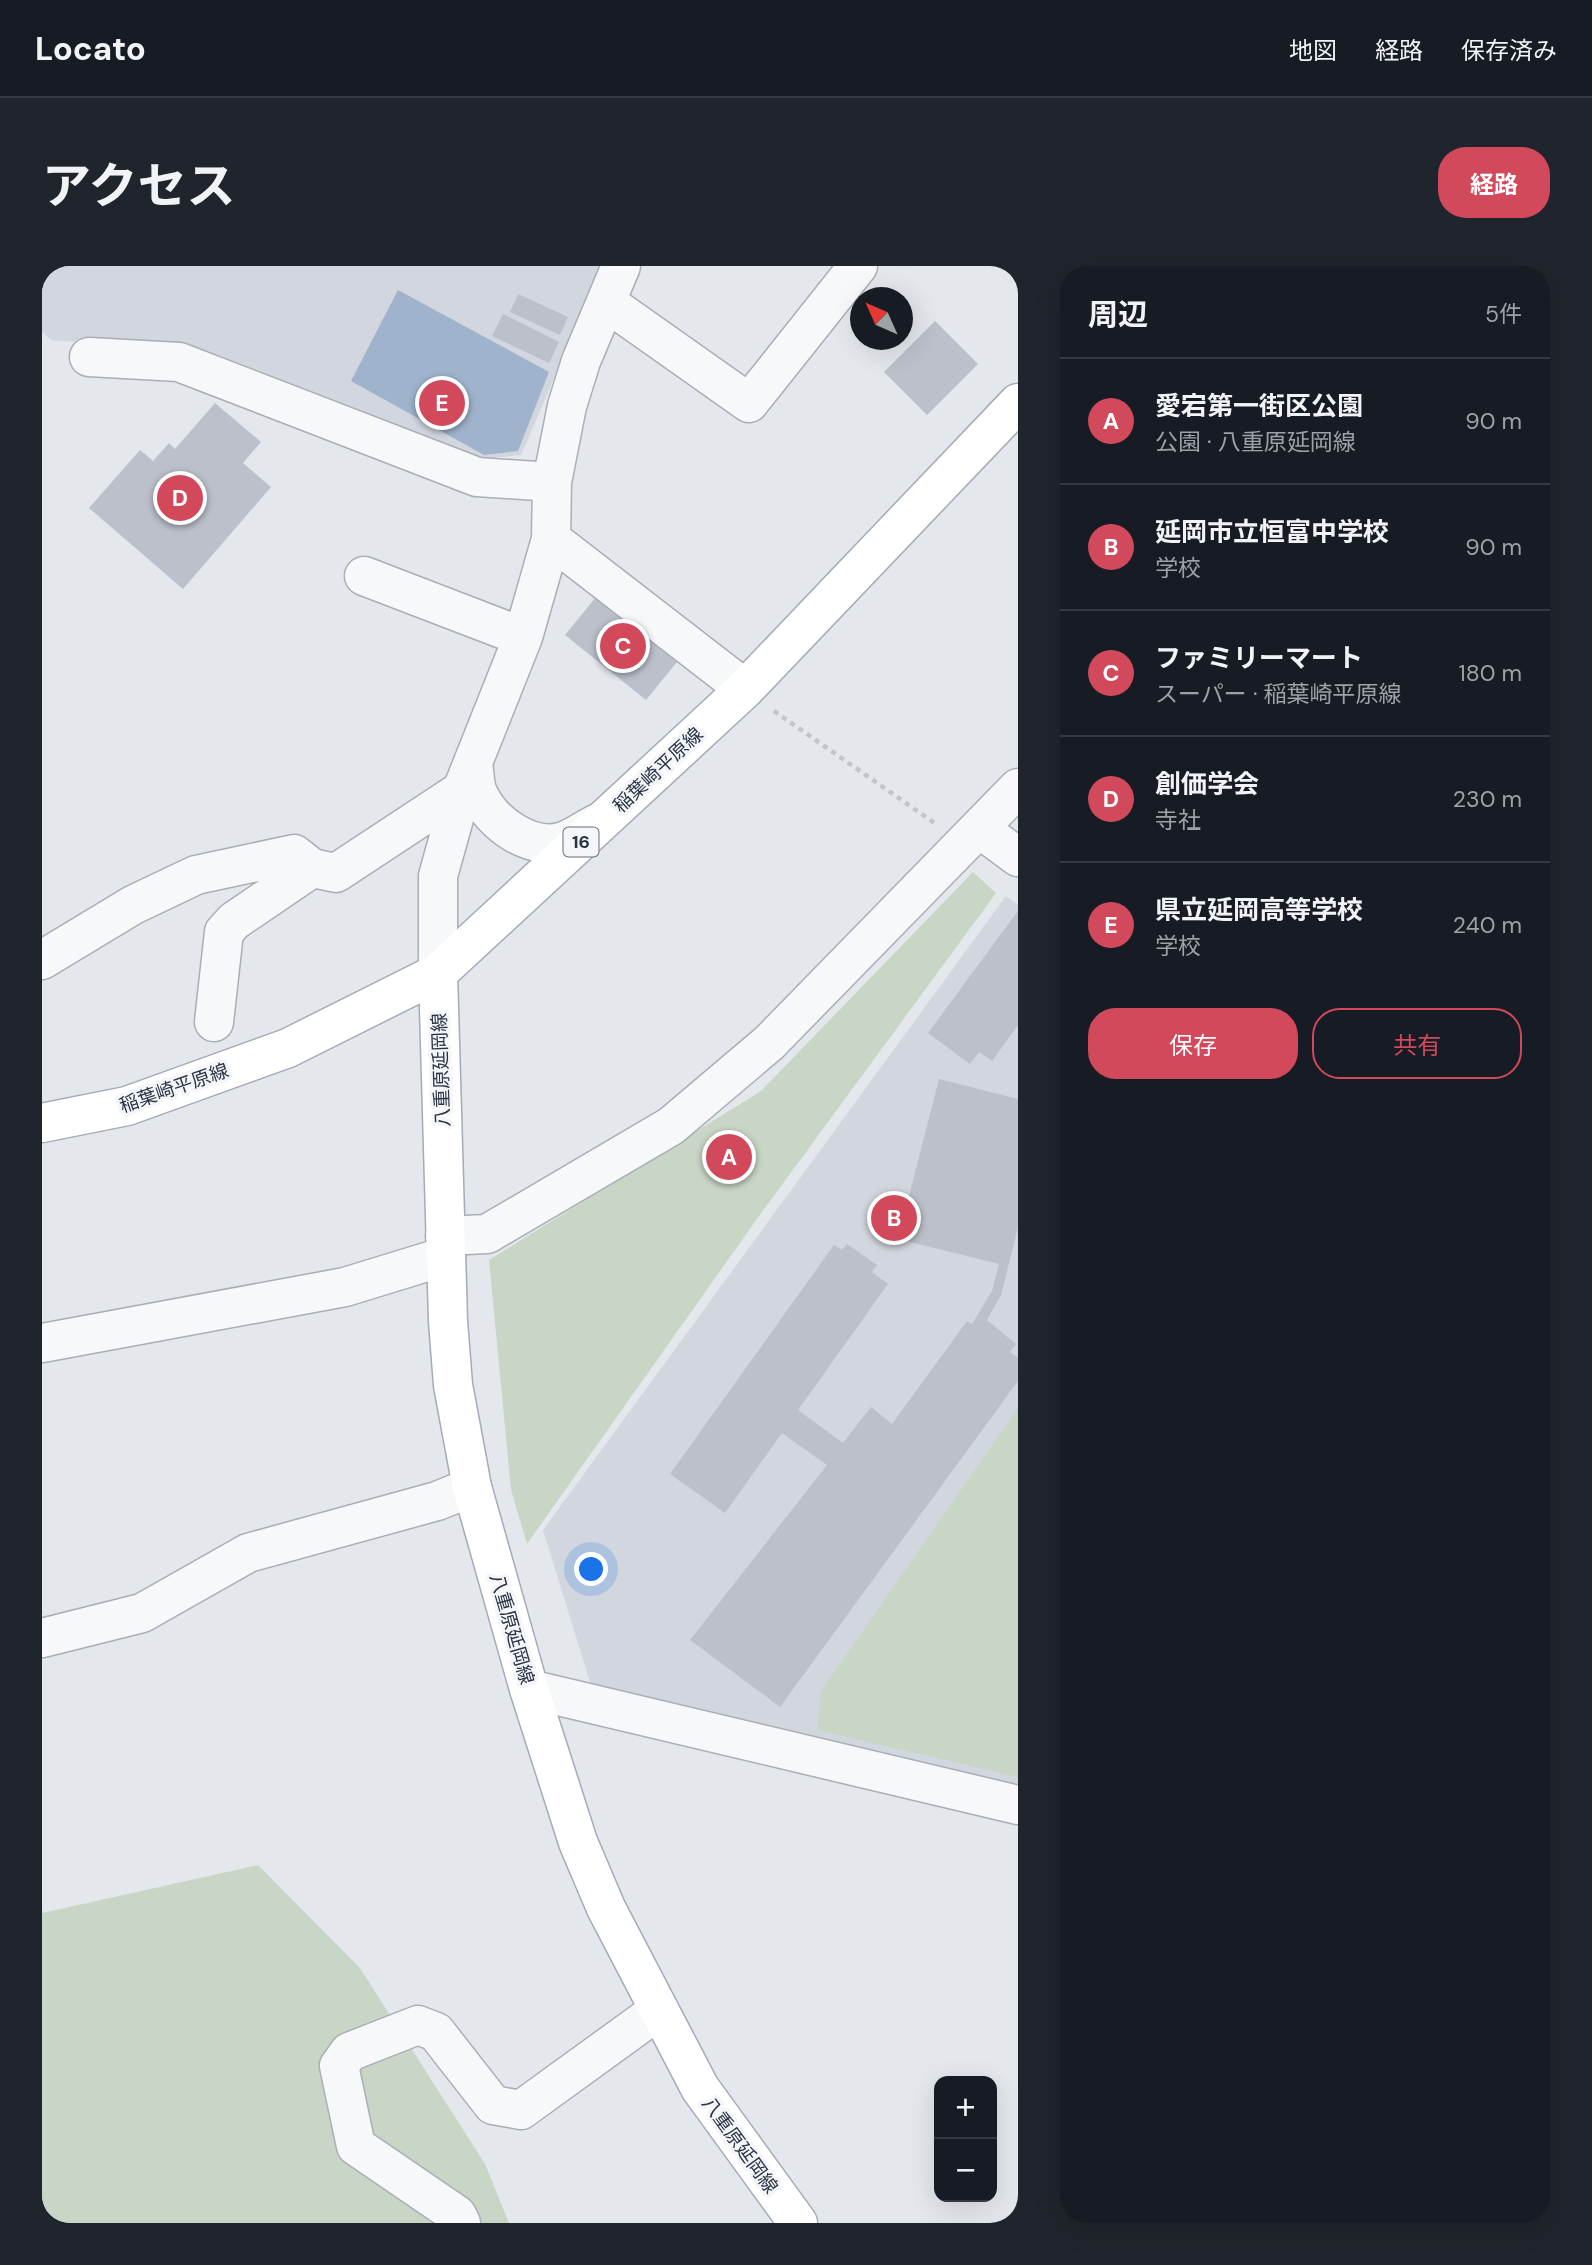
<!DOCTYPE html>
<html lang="ja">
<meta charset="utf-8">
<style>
:root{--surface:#171b24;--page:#20242c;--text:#f1f3f6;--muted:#9ea1a6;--line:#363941;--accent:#d1495b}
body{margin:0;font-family:"DM Sans","Noto Sans JP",sans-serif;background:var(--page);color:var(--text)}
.controls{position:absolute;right:21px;bottom:21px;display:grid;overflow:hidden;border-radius:14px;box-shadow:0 7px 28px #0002}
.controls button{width:63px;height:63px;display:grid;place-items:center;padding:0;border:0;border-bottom:2px solid var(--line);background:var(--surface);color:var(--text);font:35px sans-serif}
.compass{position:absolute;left:808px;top:21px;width:63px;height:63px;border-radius:50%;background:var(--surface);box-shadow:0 7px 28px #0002;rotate:315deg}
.you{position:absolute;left:550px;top:1304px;width:24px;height:24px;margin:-18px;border:5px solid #fff;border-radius:50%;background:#1a73e8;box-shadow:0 0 0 10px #1a73e833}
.badge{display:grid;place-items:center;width:46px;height:46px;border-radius:50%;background:var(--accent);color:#fff;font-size:23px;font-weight:700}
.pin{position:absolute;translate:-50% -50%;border:4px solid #fff;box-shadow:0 2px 7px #0006}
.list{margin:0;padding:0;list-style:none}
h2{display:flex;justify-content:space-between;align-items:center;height:91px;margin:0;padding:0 28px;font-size:30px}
h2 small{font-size:23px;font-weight:400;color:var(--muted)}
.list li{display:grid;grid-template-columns:46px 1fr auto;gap:21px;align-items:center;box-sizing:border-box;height:126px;padding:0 28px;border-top:2px solid var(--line)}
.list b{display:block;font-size:26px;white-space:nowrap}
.list p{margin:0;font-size:23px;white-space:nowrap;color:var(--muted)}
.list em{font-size:23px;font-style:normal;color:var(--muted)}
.actions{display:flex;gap:14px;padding:21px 28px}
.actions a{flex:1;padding:16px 0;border:2px solid var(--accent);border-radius:28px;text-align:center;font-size:24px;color:var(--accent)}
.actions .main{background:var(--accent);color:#fff}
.map{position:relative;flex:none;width:976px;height:1957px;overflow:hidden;border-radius:28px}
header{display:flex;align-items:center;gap:42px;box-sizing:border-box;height:98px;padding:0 35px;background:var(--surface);border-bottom:2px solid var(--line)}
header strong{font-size:33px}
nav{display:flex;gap:38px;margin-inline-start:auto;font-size:24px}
.intro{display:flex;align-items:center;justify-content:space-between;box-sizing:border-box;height:168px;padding:0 42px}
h1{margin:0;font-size:49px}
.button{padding:18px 32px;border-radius:28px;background:var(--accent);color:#fff;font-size:24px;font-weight:700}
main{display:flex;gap:42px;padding:0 42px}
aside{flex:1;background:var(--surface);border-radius:28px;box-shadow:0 7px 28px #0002}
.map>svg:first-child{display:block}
.built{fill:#d2d6de}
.green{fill:#c9d6c5}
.water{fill:#9fb4cc}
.building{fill:#bbc0ca}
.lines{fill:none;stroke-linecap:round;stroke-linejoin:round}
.minor-casing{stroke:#a9aeb7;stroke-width:41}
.major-casing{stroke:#a3abb8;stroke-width:41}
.path{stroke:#c2c5cb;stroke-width:4.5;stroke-dasharray:5 5;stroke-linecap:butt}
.minor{stroke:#f7f8fa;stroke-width:38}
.major{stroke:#fff;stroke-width:38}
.labels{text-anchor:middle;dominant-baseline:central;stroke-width:7;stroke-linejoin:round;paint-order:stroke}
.shield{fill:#f4f6f9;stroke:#676e7b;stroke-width:2}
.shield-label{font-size:18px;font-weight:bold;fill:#2b3445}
.street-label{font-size:19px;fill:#2b3445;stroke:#f4f6f9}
</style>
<header>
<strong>Locato</strong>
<nav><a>地図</a><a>経路</a><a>保存済み</a></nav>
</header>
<div class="intro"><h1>アクセス</h1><a class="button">経路</a></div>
<main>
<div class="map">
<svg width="976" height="1957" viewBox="0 0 976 1957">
<rect width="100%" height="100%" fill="#e4e7ec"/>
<path class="built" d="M0,0H560L479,189L440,193L166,85L9,74L0,66Z
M964,630L976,639V1530L552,1429L501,1264Z"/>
<path class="green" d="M931,606L954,627L712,957L485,1278L469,1224L447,994L719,825Z
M976,1142V1511L775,1464L779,1425Z
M216,1599L318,1702L443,1898L467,1957H0V1647Z"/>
<path class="water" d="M356,24L507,106L476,185L442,189L309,115Z"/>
<path class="building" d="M476,28L526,51L518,69L468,46Z
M461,48L517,76L507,97L450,70Z
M893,55L936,98L885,149L842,106Z
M173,137L219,176L201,197L229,221L141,323L47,242L98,184L111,195L127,177L133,183Z
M558,326L639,391L604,434L523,369Z
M976,645V759L950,795L937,786L928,798L886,767Z
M897,813L976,833V961L959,1029L945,1054L974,1078L968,1086L976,1092V1115L738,1441L648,1374L785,1199L740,1167L683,1247L628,1208L792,979L800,984L805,978L835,999L830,1006L846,1018L756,1144L801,1177L829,1141L850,1158L925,1055L930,1058L950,1025L957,998L856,973Z"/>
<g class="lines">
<g class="minor-casing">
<path id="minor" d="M564,36L707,137L816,0
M47,91L137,96L435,211L510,216
M509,273L703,423
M322,310L481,371
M431,497C433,507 432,520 437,529C450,557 489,586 522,575C533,571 545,562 556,557
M938,563L976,591
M0,694L91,639L154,609L252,588L270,602L294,607L420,524
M396,707V610L420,524L481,371L509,273L510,216L525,140L539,95L579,0
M172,756L182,666L192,655L270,602
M403,970L445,968L629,860L727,777L976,522
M0,1077L303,1021L404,990
M0,1372L100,1347L206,1287L395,1235L430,1221
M487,1423L976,1539
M419,1957L415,1949L314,1880L297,1800L307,1786L376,1759L394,1766L451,1839L479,1844L617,1744"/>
</g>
<g class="major-casing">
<path id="major" d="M396,707L406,1055L411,1119L430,1221L487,1423L536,1576L564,1642L658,1822L756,1957
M0,857L85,840L246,782L396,707L703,423L976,137"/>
</g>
<path class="path" d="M732,445L894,558"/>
<use href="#minor" class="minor"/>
<use href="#major" class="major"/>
</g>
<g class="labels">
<rect class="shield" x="521.5" y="561.5" width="35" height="29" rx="5"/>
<g class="shield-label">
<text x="539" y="576">16</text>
</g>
<g class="street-label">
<text transform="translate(616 504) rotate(-43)">稲葉崎平原線</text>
<text transform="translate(399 804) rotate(-92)">八重原延岡線</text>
<text transform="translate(132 822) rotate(-19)">稲葉崎平原線</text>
<text transform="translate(470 1363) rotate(74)">八重原延岡線</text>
<text transform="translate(698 1879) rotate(54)">八重原延岡線</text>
</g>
</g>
</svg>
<div class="controls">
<button>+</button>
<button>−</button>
</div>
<svg class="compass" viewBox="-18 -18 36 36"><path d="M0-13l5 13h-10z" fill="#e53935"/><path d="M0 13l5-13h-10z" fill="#9ea1a6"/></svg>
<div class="you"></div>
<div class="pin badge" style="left:687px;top:891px">A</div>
<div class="pin badge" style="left:852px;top:952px">B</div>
<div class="pin badge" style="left:581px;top:380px">C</div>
<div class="pin badge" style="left:138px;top:232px">D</div>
<div class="pin badge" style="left:400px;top:137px">E</div>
</div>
<aside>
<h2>周辺<small>5件</small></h2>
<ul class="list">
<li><span class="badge">A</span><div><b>愛宕第一街区公園</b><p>公園 · 八重原延岡線</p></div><em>90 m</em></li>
<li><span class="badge">B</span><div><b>延岡市立恒富中学校</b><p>学校</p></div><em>90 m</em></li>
<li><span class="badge">C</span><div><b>ファミリーマート</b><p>スーパー · 稲葉崎平原線</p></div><em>180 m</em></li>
<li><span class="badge">D</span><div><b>創価学会</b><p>寺社</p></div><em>230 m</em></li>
<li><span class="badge">E</span><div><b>県立延岡高等学校</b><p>学校</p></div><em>240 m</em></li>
</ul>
<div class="actions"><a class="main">保存</a><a>共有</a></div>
</aside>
</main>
